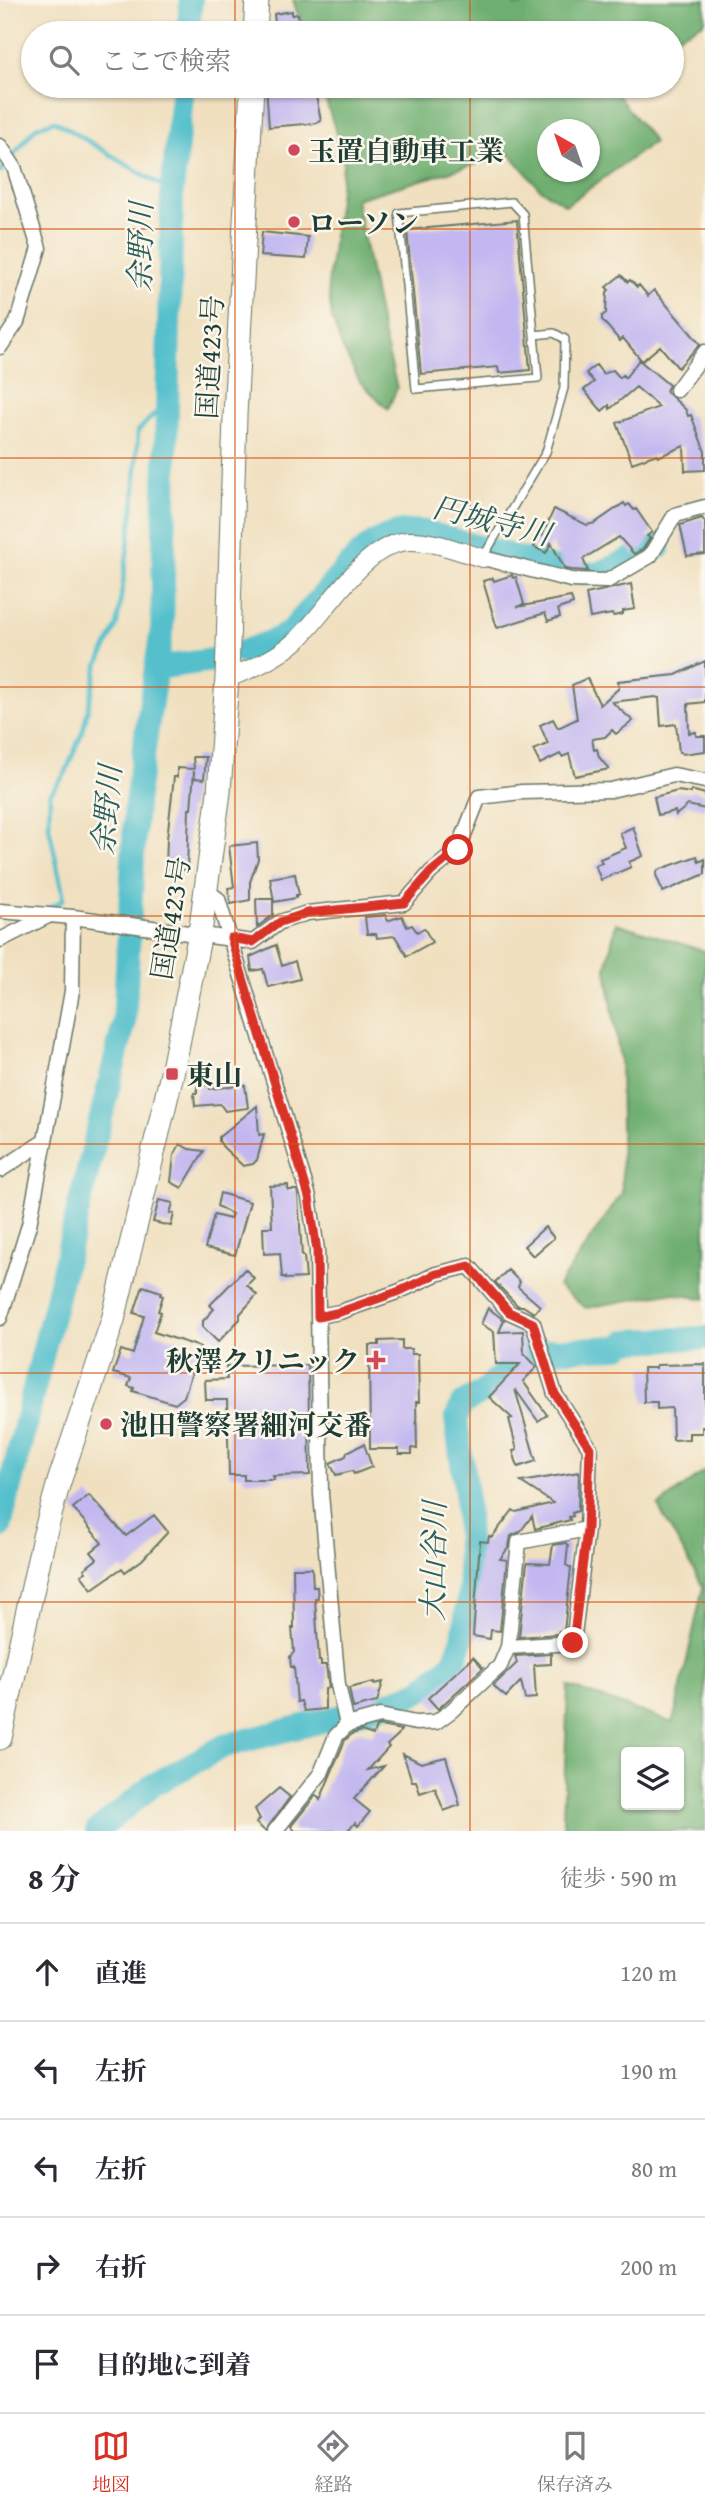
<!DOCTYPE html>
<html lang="ja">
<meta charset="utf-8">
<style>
:root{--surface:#fff;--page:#f2f2f3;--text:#2b2b33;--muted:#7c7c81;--line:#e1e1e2;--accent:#d93025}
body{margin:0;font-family:"Gentium Book Plus","Noto Serif JP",serif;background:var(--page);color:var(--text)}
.controls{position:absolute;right:21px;bottom:21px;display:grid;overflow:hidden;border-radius:7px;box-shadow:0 2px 5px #0004}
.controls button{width:63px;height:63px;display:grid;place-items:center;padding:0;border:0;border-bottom:2px solid var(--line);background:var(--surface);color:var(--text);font:35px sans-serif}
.compass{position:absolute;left:537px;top:119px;width:63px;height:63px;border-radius:50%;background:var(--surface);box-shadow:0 2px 5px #0004;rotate:320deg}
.stop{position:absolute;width:21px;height:21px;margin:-16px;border:5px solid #d93025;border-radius:50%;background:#fff}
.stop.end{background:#d93025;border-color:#fff;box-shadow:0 2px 7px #0008}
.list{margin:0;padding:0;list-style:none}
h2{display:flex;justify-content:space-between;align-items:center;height:91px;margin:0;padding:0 28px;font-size:30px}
h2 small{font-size:23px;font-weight:400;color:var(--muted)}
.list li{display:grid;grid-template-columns:46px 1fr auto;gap:21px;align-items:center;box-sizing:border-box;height:98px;padding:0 28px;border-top:2px solid var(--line)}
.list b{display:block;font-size:26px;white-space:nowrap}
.list em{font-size:23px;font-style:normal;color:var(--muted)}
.icon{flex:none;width:38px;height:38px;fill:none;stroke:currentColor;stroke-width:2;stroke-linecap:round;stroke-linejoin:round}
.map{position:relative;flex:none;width:705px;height:1831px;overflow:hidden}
.search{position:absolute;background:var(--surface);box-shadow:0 2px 5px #0004;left:21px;right:21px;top:21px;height:77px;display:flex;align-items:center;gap:18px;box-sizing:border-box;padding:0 24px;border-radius:38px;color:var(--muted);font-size:26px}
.sheet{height:581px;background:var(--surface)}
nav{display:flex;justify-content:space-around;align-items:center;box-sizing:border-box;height:98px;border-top:2px solid var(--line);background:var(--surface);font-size:19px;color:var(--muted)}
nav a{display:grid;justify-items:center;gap:4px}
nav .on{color:var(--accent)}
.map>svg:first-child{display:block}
.forest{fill:#6eae6f;stroke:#467652;stroke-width:2;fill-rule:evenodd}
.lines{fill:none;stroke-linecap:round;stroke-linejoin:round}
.stream{stroke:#54c0cc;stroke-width:4.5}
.river{stroke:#54c0cc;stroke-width:24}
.building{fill:#c2b7f0}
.service-casing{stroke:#687665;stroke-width:10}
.minor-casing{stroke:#687665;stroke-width:17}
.tertiary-casing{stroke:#687665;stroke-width:20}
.trunk-casing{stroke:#687665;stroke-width:25}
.service{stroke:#fff;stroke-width:7}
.minor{stroke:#fff;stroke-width:14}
.tertiary{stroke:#fff;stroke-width:18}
.trunk{stroke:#fff;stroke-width:23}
.route{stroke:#d93025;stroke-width:9}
.grid{fill:none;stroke:#d45610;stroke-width:2;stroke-opacity:0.55}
.poi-dot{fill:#d1495b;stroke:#fbf7ec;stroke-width:2.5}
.labels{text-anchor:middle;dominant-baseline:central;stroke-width:5;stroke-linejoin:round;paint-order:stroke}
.poi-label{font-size:28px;font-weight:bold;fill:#1f3d34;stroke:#fbf7ec;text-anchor:start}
.street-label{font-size:28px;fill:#1f3d34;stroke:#fbf7ec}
.water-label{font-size:30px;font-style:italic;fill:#2c5e5a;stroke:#fbf7ec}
</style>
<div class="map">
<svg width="705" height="1831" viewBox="0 0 705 1831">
<rect width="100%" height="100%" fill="#fbf7ec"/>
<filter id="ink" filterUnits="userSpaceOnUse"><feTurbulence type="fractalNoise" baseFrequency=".0143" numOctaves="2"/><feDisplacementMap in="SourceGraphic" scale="14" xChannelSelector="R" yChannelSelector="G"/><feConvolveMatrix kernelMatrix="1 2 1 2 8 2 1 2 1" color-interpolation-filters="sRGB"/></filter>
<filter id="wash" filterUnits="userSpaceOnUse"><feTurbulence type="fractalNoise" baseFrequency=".00686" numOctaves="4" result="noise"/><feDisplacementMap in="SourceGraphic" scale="28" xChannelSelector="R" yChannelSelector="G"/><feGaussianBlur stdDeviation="1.57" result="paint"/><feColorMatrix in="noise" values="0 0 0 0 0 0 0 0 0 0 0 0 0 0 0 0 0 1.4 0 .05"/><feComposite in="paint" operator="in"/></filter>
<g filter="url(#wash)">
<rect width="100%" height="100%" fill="#f0e0c0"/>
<path class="forest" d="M293,0H513L515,6L545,0H705V20L702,24L672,39V33H304Z
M321,86H614L612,88L654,142L566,205L540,189L510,154L356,199L380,321L397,388L388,409L360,382L342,347L332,319L328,285L344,157ZM548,130H590V172H548Z
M616,923L705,951V1299L669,1293L586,1308L558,1286L622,1193L620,1060L606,969Z
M705,1471V1831H564L563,1820L568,1686L673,1723L703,1587L658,1506ZM679,1752V1805H626V1752Z"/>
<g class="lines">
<path class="stream" d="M0,172L36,127L55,121L172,192
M49,908L63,900V893L49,827L50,794L65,774L83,730L98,665L117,625L134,504L138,431L168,400"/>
<path class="river" d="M188,33L191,0
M243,652L280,638L290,632C305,615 320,599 334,582C361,552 381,526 425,532L569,572L597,574L659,547
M156,668L213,660
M0,1527L124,1024L136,802L162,628L172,192L183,86
M97,1831L153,1785L224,1746L378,1707L420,1691L454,1662L463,1638L470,1588L466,1493L456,1419L462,1404L483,1392L528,1351L618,1347L627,1341L705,1338"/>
</g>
<g id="blocks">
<path class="building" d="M292,11V15L298,14L301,33H276L274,14Z
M266,86H314L321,121L317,123L269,127Z
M517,220L530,370L499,373L498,367L421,374L407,230Z
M262,232L308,237L306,259L260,256Z
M621,275L628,282L630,280L637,287L639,285L648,296L654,290L700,344L678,368L660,346L642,361L623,338L620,341L602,320V316L606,313L607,292L609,290L606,287Z
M639,360L669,385L666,391L686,410L688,416L691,415L705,452V470L685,471L684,446L658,457L657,454L632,463L617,423L659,407L636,387L610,409L609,405L602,411L584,390L594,382L586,373L596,365L603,374L613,370L620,378L623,375L625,378Z
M624,503L626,506L629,504L634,510L636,509L652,532L647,536L650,538L643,549L634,554L619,537L583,559L588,571L572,570L565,569L551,543L546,553L534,547L539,535L542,536L554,509L587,525L595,523Z
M702,518L705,522V554L687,556L680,525Z
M512,575L513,578L516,577L524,604L517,607L571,597L573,604L558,609L560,617L548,621L545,613L497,628L483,581L493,578L494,581Z
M631,584L635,609L623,611V614L613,616L612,614L590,618L586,594Z
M705,661V702L688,704L689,733L696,732V736H705V751L682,754L681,752H679L676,724L661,726L659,698L655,697L612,702L633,721L616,734L612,730L605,737L592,739L594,750L597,749L599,757L609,769L575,776L569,754L562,757L560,754L540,764L533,750L548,744L540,725L553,719L558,728L577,719L572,685L587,678L600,705L619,688L618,681L676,675Z
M193,757H206L204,779L194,778V771L191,809H189L187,870L169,869L166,867L167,839L174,777H177V768L194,769Z
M691,790L705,794V809L688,805L676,815L675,811L658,815L654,797L678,791L691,793Z
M633,827L643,856L629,862L631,867L601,880L595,865L602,863L600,859L626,848L620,833Z
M257,843L258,859L250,882V900L231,904L228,888L234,887L229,846Z
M697,856L699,862L705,859V874L663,892L656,875L658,870Z
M295,874L299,895H296V898L274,902L270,878Z
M256,899H273V915L257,927Z
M386,915L387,921L402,916L407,927L412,925L417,932L424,928L432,942L407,956L395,936L377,938L376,934H367L365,917Z
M276,945L282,966L295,961L300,979L268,987L263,969L252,971L250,957Z
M209,1085L210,1089L245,1085L248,1108L225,1111L220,1104L195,1106L194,1093H197V1086Z
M257,1106L259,1135L264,1134L257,1160L253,1164L243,1166L223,1147L219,1141V1137Z
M180,1144L189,1149L204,1151L182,1188L171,1182L174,1155Z
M288,1185V1190H297L298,1195L302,1256H304L306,1278L285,1279V1277H282L280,1253L264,1254L263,1227H272L270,1186Z
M220,1193L250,1202L235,1255L205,1248L214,1215L230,1219L232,1214L217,1206Z
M159,1200L173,1203L170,1213L174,1214L171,1226L153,1222Z
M545,1227L554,1238L533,1256L524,1246Z
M245,1269L254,1278L247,1285L257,1295L240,1314V1319L218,1342L203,1327V1321L214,1309L210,1305Z
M508,1270L520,1282L518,1287L540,1306L534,1313L523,1306H518L495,1282Z
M143,1286L161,1292L160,1295L163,1296L158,1311L161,1312L154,1332L200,1347L184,1397L175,1404L133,1391L134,1388L128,1386L131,1378L113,1373L121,1350L133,1354L144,1316L134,1313Z
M488,1308L504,1320L499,1332L523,1331L524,1353L537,1367L523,1381L547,1415L538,1421L515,1389L536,1461L518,1467L513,1451L517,1450L509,1419L512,1418L489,1397L520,1364H496L494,1332L481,1324Z
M402,1340V1349H411V1354H418L419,1402H416L417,1449L412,1448V1454H399V1449H370L369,1345H379V1341Z
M705,1364V1427H702V1433H689V1439L673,1440L672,1408L657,1409V1402H644L643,1368H656V1365Z
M308,1365L310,1475L273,1476L274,1480H244V1475H229L227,1400H206L205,1380L227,1379L226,1366Z
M364,1444L372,1467L354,1474L352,1471L336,1475L330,1463L346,1456L347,1452Z
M579,1472L578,1511L572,1513L573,1516L569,1517L570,1520L535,1529L532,1516L520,1532L511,1536L509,1547L500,1559L507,1560L500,1631L491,1630L490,1639L473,1636L480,1541L488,1542L489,1536L492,1537L513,1510L516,1512L553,1503L521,1482Z
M89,1495L126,1536L154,1515L168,1532L142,1560L125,1572L122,1568L92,1589L81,1575L86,1572L84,1569L97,1559L91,1552L102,1543L73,1508Z
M566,1543L568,1546L566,1565L571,1568L564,1631H559L558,1634L519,1637L527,1563L550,1564L553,1545Z
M293,1568H312L313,1587H317L318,1598L315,1599L319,1661H321V1665H326L329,1688L325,1689V1709L304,1711L301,1701L297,1702L294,1667H291L290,1657L294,1652L292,1628H294Z
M551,1654V1664L534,1665L536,1698L525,1699L521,1681L506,1697L493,1686L517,1663L515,1656Z
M473,1657L483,1668L438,1709L428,1698Z
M374,1682V1684L383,1682L377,1702L353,1708L349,1688Z
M380,1726L401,1730L398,1735L387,1745L389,1747L368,1770L384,1766L354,1799L370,1812L358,1826L355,1823L347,1831H295L291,1826L316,1795L320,1800L345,1740L352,1734L361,1731L373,1735L376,1727Z
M403,1754L421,1763L446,1757L460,1805L444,1811L435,1788L420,1793L416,1781H412Z
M279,1788L290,1797L265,1831L256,1823L260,1819L255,1809Z"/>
</g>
</g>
<g filter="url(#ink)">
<use href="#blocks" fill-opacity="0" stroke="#687665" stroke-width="2"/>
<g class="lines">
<g class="service-casing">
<path id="service" d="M512,202L523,214L538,378L416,389L399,213Z
M483,557L546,452L564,388L565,339L554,333L534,335"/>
</g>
<g class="minor-casing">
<path id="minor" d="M0,146L14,167L39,248L17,322L0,347
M677,390L705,352
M483,558L571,580L607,581L650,556L675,515L705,507
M205,890L218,899L309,1197L317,1250L321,1494L338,1685L347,1725
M0,911L73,917L253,942L280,922L307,913L404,903L431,872L458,850L479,797L522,792L611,790L674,775L705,781
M0,940L48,916
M0,1170L45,1141
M0,1318L29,1225L45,1141L72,991L73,917
M508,1647L519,1542L587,1529
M275,1831L321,1773L336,1736L347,1725L380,1716L416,1723L436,1722L451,1711L500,1666L508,1647L573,1643L587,1529L590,1448L555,1394L533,1323L509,1312L469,1266L436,1274L400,1291L340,1312L318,1316"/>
</g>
<g class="tertiary-casing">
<path id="tertiary" d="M227,678C250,670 279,657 298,639C328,611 364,543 409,541C433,540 460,552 483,558"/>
</g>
<g class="trunk-casing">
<path id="trunk" d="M255,33L257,0
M0,1738L44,1537L59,1482L113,1320L172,1074L200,933L219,792L227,678L235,416L252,86"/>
</g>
<use href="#service" class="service"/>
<use href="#minor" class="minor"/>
<use href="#tertiary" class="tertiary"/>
<use href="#trunk" class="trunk"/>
</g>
</g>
<g class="lines" filter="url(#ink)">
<path class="route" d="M458,850L431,872L404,903L307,913L280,922L253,942L231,938L309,1197L317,1251L318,1317L340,1312L400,1291L436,1274L469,1266L509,1312L533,1323L555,1394L590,1448L587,1529L573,1643"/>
</g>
<path class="grid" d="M235,0V33M470,0V33M235,86V1831M470,86V1831M0,229H705M0,458H705M0,687H705M0,916H705M0,1144H705M0,1373H705M0,1602H705"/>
<g class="poi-dot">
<circle cx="294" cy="150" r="7"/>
<circle cx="294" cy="222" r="7"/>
<rect x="165" y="1067" width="14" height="14" rx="3.5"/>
<path d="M372.5 1349.5h7v7h7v7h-7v7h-7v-7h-7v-7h7z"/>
<circle cx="106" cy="1424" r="7"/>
</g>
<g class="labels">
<g class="poi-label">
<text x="308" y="150">玉置自動車工業</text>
<text x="308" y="222">ローソン</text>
<text x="186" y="1074">東山</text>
<text x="360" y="1360" text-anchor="end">秋澤クリニック</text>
<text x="120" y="1424">池田警察署細河交番</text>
</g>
<g class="street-label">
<text transform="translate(209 357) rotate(-87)">国道423号</text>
<text transform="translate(170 918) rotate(-81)">国道423号</text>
</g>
<g class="water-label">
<text transform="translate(140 247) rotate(-89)">余野川</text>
<text transform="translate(492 520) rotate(14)">円城寺川</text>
<text transform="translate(106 810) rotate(-85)">余野川</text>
<text transform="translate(433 1561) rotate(-89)">大山谷川</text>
</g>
</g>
</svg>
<div class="controls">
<button><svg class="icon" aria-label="layers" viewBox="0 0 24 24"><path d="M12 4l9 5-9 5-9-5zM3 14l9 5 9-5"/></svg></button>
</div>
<svg class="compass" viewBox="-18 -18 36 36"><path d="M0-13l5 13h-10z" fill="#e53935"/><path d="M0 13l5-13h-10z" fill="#7c7c81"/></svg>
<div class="stop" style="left:458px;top:850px"></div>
<div class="stop end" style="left:573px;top:1643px"></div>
<div class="search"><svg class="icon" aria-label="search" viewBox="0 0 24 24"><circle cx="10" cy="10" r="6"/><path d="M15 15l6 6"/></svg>ここで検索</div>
</div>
<section class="sheet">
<h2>8 分<small>徒歩 · 590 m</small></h2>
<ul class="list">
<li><svg class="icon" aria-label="ahead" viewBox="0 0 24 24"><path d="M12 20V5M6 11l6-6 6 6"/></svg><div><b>直進</b></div><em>120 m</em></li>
<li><svg class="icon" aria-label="left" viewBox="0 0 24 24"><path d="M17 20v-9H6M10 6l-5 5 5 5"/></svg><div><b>左折</b></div><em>190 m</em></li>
<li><svg class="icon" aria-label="left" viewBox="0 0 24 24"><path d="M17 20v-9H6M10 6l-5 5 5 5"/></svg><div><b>左折</b></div><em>80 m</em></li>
<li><svg class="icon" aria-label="right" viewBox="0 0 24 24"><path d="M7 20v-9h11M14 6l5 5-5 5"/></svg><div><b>右折</b></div><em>200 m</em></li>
<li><svg class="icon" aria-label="arrive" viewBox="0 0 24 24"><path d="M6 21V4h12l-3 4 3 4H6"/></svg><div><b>目的地に到着</b></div></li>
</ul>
</section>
<nav>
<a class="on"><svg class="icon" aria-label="map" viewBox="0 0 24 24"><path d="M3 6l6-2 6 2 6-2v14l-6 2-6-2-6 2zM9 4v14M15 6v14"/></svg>地図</a>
<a><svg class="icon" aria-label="directions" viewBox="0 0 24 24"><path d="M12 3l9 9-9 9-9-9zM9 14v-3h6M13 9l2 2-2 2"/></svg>経路</a>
<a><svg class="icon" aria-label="saved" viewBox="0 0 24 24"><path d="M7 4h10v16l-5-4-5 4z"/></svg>保存済み</a>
</nav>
